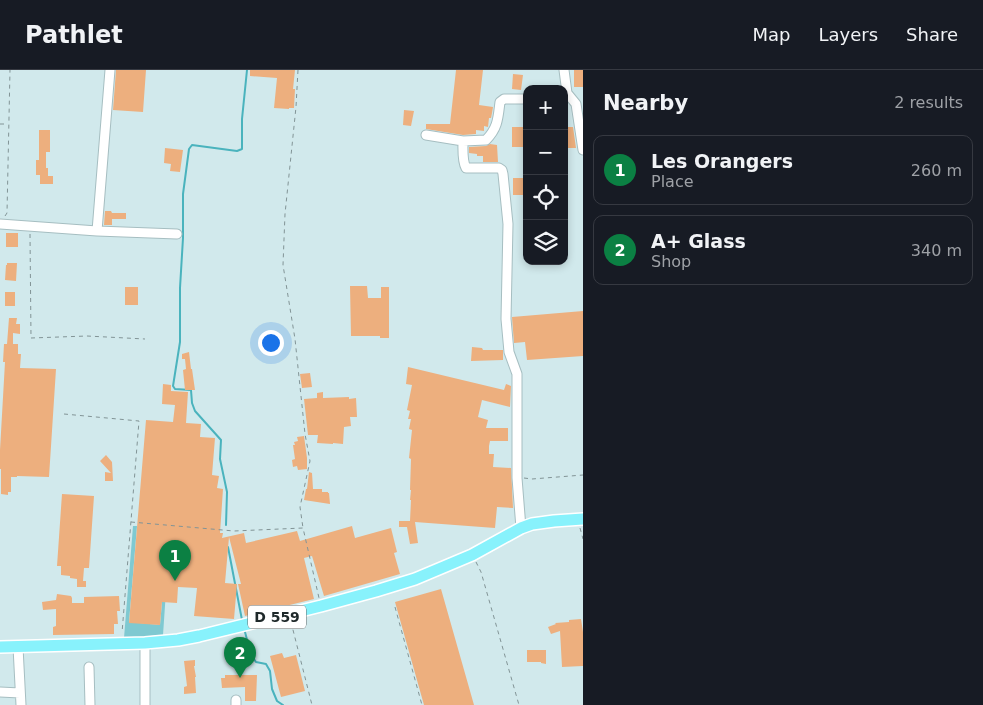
<!DOCTYPE html>
<meta charset="utf-8">
<style>
:root{--surface:#171b24;--page:#20242c;--text:#f1f3f6;--muted:#9ea1a6;--line:#363941;--accent:#0b8043}
body{margin:0;font-family:"DejaVu Sans",sans-serif;background:var(--page);color:var(--text)}
.controls{position:absolute;right:15px;top:15px;display:grid;overflow:hidden;border-radius:10px;box-shadow:0 2px 8px #0003}
.controls button{width:45px;height:45px;display:grid;place-items:center;padding:0;border:0;border-bottom:1px solid var(--line);background:var(--surface);color:var(--text);font:25px sans-serif}
.you{position:absolute;left:270px;top:272px;width:18px;height:18px;margin:-12px;border:4px solid #fff;border-radius:50%;background:#1a73e8;box-shadow:0 0 0 8px #1a73e833}
.badge{display:grid;place-items:center;width:32px;height:32px;border-radius:50%;background:var(--accent);color:#fff;font-size:16px;font-weight:700}
.pin{position:absolute;translate:-50% -41px;filter:drop-shadow(0 1px 2px #0008)}
.pin::after{content:'';position:absolute;top:26px;width:18px;height:15px;background:inherit;clip-path:polygon(0 0,100% 0,50% 100%)}
.list{margin:0;padding:0;list-style:none}
h2{display:flex;justify-content:space-between;align-items:center;height:65px;margin:0;padding:0 20px;font-size:21px}
h2 small{font-size:16px;font-weight:400;color:var(--muted)}
.list li{display:grid;grid-template-columns:32px 1fr auto;gap:15px;align-items:center;box-sizing:border-box;height:70px;margin:0 10px 10px;padding:0 10px;border:1px solid var(--line);border-radius:10px}
.list b{display:block;font-size:19px;white-space:nowrap}
.list p{margin:0;font-size:16px;white-space:nowrap;color:var(--muted)}
.list em{font-size:16px;font-style:normal;color:var(--muted)}
.icon{flex:none;width:28px;height:28px;fill:none;stroke:currentColor;stroke-width:2;stroke-linecap:round;stroke-linejoin:round}
.map{position:relative;flex:none;width:583px;height:635px;overflow:hidden}
header{display:flex;align-items:center;gap:30px;box-sizing:border-box;height:70px;padding:0 25px;background:var(--surface);border-bottom:1px solid var(--line)}
header strong{font-size:24px}
nav{display:flex;gap:28px;margin-inline-start:auto;font-size:18px}
main{display:flex}
aside{flex:1;background:var(--surface)}
.map>svg:first-child{display:block}
.green{fill:#7fc9d1}
.lines{fill:none;stroke-linecap:round;stroke-linejoin:round}
.stream{stroke:#4ab3bd;stroke-width:2}
.building{fill:#edaf7e}
.minor-casing{stroke:#a6bec1;stroke-width:11}
.major-casing{stroke:#fff;stroke-width:14}
.path{stroke:#829496;stroke-width:1;stroke-dasharray:4 4;stroke-linecap:butt}
.minor{stroke:#fff;stroke-width:9}
.major{stroke:#88f2fc;stroke-width:11}
.labels{text-anchor:middle;dominant-baseline:central;stroke-width:4;stroke-linejoin:round;paint-order:stroke}
.shield{fill:#fff;stroke:#626869;stroke-width:1}
.shield-label{font-size:14px;font-weight:bold;fill:#1e2829}
</style>
<header>
<strong>Pathlet</strong>
<nav><a>Map</a><a>Layers</a><a>Share</a></nav>
</header>
<main>
<div class="map">
<svg width="583" height="635" viewBox="0 0 583 635">
<rect width="100%" height="100%" fill="#d1e9ec"/>
<path class="green" d="M133,456H137L129,552L160,555L163,521H166L163,565L124,568Z"/>
<g class="lines">
<path class="stream" d="M226,455L227,422L220,389L221,370L195,341L192,333L191,320L175,319L173,316L180,272V218L183,168V124L189,79L192,75L237,81L242,79V49L247,0
M228,477L242,550
M245,562L251,585L256,592L266,594L270,601L272,619L277,631L283,635"/>
</g>
<path class="building" d="M116,0H146L143,42L113,40Z
M250,0H295L293,19H295L294,38H289V39L274,38L277,8L250,6Z
M456,0H483L479,35L493,37L492,43L491,48H489L488,57L484,56V61L476,60V64L463,65L426,59V54H450Z
M574,0H583V17H574Z
M513,4L523,5L521,20L512,19Z
M404,40L414,41L411,56L403,55Z
M512,57H527V77H512Z
M564,57H573L576,78H564Z
M39,60H50V82H46V98H48V106H53V114H40V105H36V90H39Z
M490,74L497,75L498,92H483V86H477V84L469,83V77L486,76Z
M165,78L183,80L180,102L170,101L171,94L164,93Z
M513,108H525L524,125H513Z
M105,141H111L112,143H126V149H112V155H104Z
M6,163H18V177H6Z
M7,193H17L16,211L5,210L6,195H7Z
M350,216H367L368,228H381V217H389V268H380V266H351Z
M125,217H138V235H125Z
M5,222H15V236H5Z
M583,241V286L527,290L525,272L514,273L512,247Z
M9,248H17L16,254H20V264L13,263V274H18V284H21L20,298L56,299L49,407L17,406V407H11V422H8V425L1,424V399H0V380L5,292H3L4,274H7Z
M472,277L482,278L483,280H503V290L471,291Z
M189,282L191,299H192L195,320H185L183,300L186,299L185,289H182V284Z
M408,297L504,320L506,314L511,316L510,337L482,330L478,347L488,350L486,358H508V371H490L489,376V384H494L493,397L511,398L513,438L497,437L495,458L415,452L418,473L410,474L407,457H399V451H410L411,430H410L411,420H410L411,389L409,388L412,360L409,359L411,349H408L410,341L407,340L412,315L406,314Z
M310,303L312,317L302,318L300,304Z
M163,314L171,315V321L188,322L186,353L201,354L200,367L215,368L212,405L219,406L217,418L223,419L220,463H223L222,468L244,463L246,473L297,461L300,471L352,456L355,468L391,458L397,482L394,483L400,504L324,526L312,486L304,488L314,529L245,546L238,514H241L229,467L225,513L237,514L234,549L194,546L197,518L178,517L177,533L162,532L160,555L129,553L146,350L173,352L175,335L162,334Z
M323,322V328L349,327V329L356,328L357,347H350L351,356L344,357L343,374L333,373V374L317,373L318,365H308L304,329L317,328V323Z
M304,366L307,388V399L298,400L297,396L293,397L292,390L295,389L293,375H295L294,372L298,371L297,367Z
M106,385L112,392L113,411H105V402L111,403L100,391Z
M309,402L312,403L313,419H322V422H328V423H329L330,434L304,430L306,419H307Z
M62,424L94,426L89,498H84L83,511H86V517H77V509L70,508V506L61,505V496H57Z
M441,519L474,635H424L395,532Z
M57,524L71,526L72,528V533H84V527L119,526L120,541H117L118,554H114V564L53,565V557L56,556V539L43,540L42,532L56,530Z
M581,549L583,562V596L562,597L560,561L551,564L548,557L556,554L555,553L569,552V550Z
M527,580H546V594L541,593V592H527Z
M282,583L284,588L296,585L305,621L281,627L270,586Z
M195,590V596H194L196,607H195L196,623L184,624V617L187,616L184,591Z
M225,605H257L256,631H245V617L222,618L221,608H225Z"/>
<g class="lines">
<g class="minor-casing">
<path id="minor" d="M564,0L567,23L576,34L583,80
M426,65L463,71L486,70C498,58 498,48 500,32L504,29H527
M463,71C463,79 462,91 466,98H499L502,100L503,104L508,154L506,249L509,282L517,304V408L521,458
M0,154L97,161L177,164
M97,161L110,0
M145,573V635
M18,577L21,635
M89,597L90,635
M0,622L20,623
M236,635V630"/>
</g>
<g class="major-casing">
<path id="major" d="M0,577L145,573L178,570L199,566L321,536L376,521L415,509L472,485L521,458L532,454L554,451L583,449"/>
</g>
<path class="path" d="M298,0L296,37L285,144L283,195L295,269L305,364L310,391L300,437L303,458
M0,54H8
M5,146L7,143L10,0
M30,164L31,268L87,266L145,269
M64,344L139,351L122,563
M524,408L532,409L583,405
M131,452L234,461L303,458L319,528
M580,458L583,469
M476,492L481,502L519,635
M395,537L422,635
M291,552L312,635"/>
<use href="#minor" class="minor"/>
<use href="#major" class="major"/>
</g>
<g class="labels">
<rect class="shield" x="248" y="535.5" width="58" height="23" rx="4"/>
<g class="shield-label">
<text x="277" y="547">D 559</text>
</g>
</g>
</svg>
<div class="controls">
<button>+</button>
<button>−</button>
<button><svg class="icon" aria-label="locate" viewBox="0 0 24 24"><circle cx="12" cy="12" r="6"/><path d="M12 2v4M12 18v4M2 12h4M18 12h4"/></svg></button>
<button><svg class="icon" aria-label="layers" viewBox="0 0 24 24"><path d="M12 4l9 5-9 5-9-5zM3 14l9 5 9-5"/></svg></button>
</div>
<div class="you"></div>
<div class="pin badge" style="left:175px;top:511px">1</div>
<div class="pin badge" style="left:240px;top:608px">2</div>
</div>
<aside>
<h2>Nearby<small>2 results</small></h2>
<ul class="list">
<li><span class="badge">1</span><div><b>Les Orangers</b><p>Place</p></div><em>260 m</em></li>
<li><span class="badge">2</span><div><b>A+ Glass</b><p>Shop</p></div><em>340 m</em></li>
</ul>
</aside>
</main>
